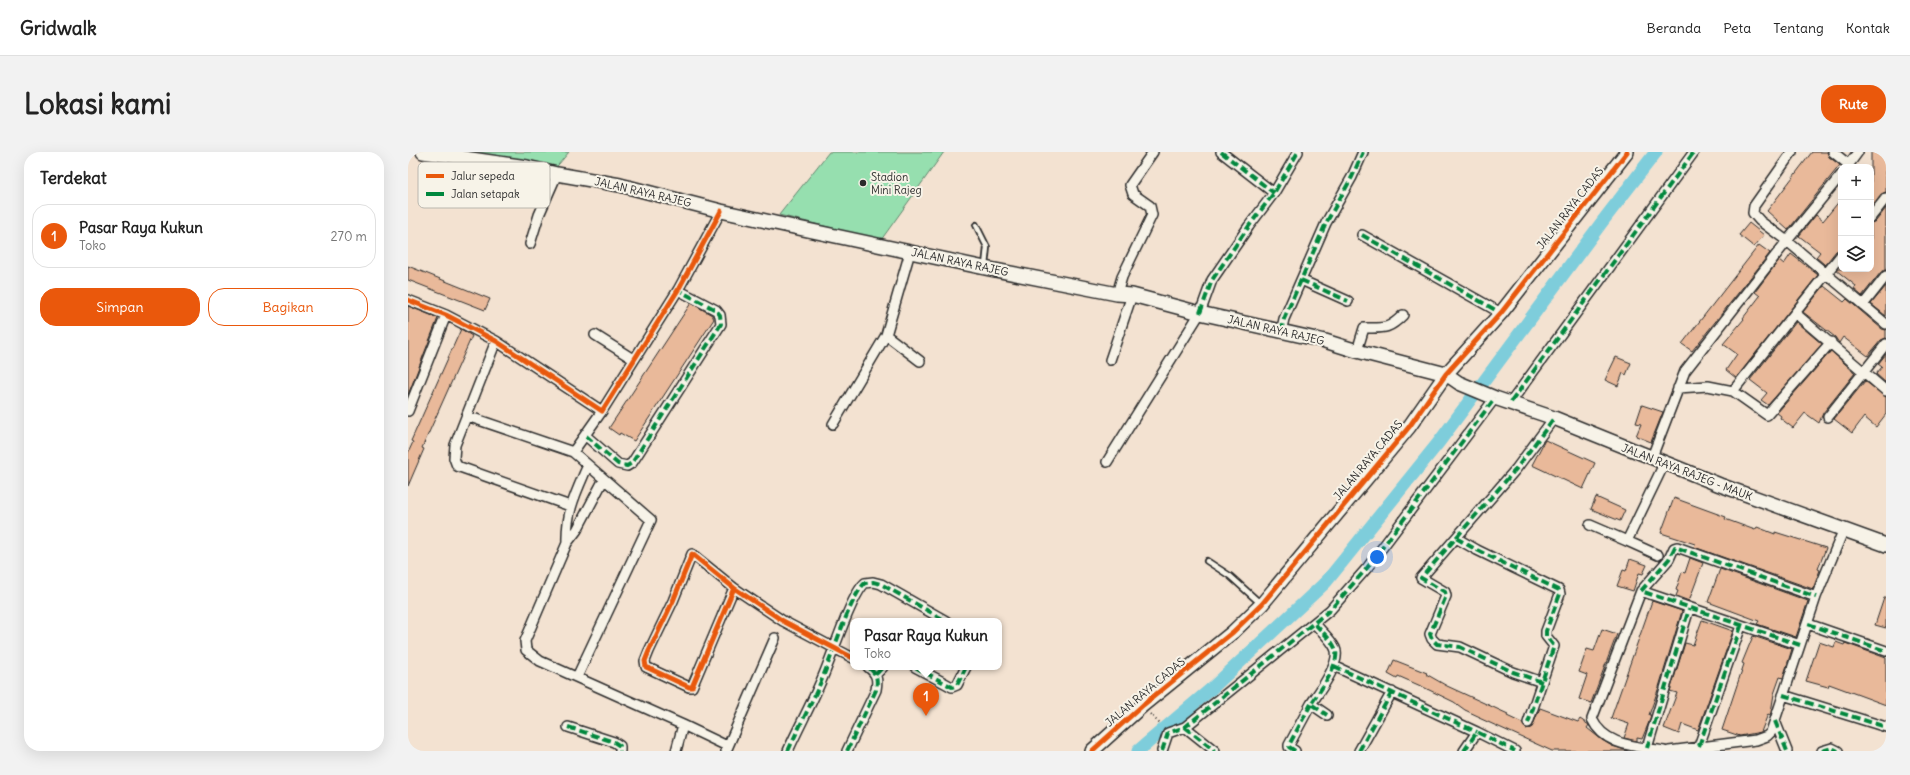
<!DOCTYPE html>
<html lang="id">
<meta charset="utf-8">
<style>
:root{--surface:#fff;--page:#f2f2f2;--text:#222;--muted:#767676;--line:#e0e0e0;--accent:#ea580c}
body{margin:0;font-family:Delius,sans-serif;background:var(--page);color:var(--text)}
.controls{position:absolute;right:12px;top:12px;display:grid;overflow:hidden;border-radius:8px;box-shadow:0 4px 16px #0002}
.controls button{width:36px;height:36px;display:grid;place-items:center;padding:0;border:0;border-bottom:1px solid var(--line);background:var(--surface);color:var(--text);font:20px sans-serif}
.you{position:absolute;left:969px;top:405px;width:14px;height:14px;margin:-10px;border:3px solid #fff;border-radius:50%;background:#1a73e8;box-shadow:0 0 0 6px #1a73e833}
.badge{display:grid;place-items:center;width:26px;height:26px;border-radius:50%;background:var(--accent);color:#fff;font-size:13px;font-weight:700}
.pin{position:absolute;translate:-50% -33px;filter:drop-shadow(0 1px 2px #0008)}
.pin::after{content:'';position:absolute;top:21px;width:14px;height:12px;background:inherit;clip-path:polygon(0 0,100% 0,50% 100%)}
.popup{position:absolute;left:442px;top:466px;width:152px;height:52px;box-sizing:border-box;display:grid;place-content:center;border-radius:8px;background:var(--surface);filter:drop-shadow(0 1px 3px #0005);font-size:13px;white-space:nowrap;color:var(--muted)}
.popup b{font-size:15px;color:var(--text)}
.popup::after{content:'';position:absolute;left:50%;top:100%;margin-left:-8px;border:8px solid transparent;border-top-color:var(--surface)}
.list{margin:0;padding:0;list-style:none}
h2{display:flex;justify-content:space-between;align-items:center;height:52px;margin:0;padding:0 16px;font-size:17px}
h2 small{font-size:13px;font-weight:400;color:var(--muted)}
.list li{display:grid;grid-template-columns:26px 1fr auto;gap:12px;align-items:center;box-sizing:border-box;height:64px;margin:0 8px 8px;padding:0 8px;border:1px solid var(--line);border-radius:16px}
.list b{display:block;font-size:15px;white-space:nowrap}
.list p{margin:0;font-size:13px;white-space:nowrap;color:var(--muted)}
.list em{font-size:13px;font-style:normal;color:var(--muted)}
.actions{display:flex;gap:8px;padding:12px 16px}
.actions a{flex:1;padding:9px 0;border:1px solid var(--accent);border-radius:16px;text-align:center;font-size:14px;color:var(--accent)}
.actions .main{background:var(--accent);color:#fff}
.icon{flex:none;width:22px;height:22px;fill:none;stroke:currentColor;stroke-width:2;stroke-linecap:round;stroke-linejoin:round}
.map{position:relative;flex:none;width:1478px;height:599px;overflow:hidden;border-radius:16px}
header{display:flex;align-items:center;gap:24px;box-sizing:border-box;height:56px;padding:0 20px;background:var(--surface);border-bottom:1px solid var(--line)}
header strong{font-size:19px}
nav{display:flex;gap:22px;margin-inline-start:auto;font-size:14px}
.intro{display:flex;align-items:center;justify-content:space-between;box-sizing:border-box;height:96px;padding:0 24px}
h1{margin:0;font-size:28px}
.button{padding:10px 18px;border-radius:16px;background:var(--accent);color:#fff;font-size:14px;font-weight:700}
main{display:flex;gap:24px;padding:0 24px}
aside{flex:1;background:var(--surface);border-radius:16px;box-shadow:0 4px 16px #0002}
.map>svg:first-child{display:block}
.green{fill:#96dfaf;stroke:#60856d}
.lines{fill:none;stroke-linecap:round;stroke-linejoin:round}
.canal{stroke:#7ecddb;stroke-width:13}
.building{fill:#e9b99a;stroke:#2b2b2b}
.lane-casing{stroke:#2b2b2b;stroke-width:8}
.street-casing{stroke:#2b2b2b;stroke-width:12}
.secondary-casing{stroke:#2b2b2b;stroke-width:16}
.path{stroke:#2b2b2b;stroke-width:2;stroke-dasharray:1 3;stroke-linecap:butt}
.lane{stroke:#f7f3e8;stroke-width:4.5}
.street{stroke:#f7f3e8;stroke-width:9}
.secondary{stroke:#f7f3e8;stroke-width:13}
.quiet{stroke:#00873e;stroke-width:4;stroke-dasharray:8 4;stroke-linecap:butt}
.cycleway-casing{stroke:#f7f3e8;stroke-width:8}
.cycleway{stroke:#e8590c;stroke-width:5}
.poi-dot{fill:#2b2b2b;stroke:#f7f3e8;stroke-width:1.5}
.labels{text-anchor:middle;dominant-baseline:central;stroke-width:4;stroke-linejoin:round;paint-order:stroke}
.poi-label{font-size:11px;fill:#2b2b2b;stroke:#f7f3e8;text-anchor:start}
.street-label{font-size:11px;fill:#2b2b2b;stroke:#f7f3e8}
.key{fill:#f7f3e8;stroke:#bab7af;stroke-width:1}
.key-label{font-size:11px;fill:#2b2b2b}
</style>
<header>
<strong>Gridwalk</strong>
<nav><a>Beranda</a><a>Peta</a><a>Tentang</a><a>Kontak</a></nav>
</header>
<div class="intro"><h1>Lokasi kami</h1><a class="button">Rute</a></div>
<main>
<aside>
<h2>Terdekat<small></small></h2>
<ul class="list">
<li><span class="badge">1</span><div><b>Pasar Raya Kukun</b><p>Toko</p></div><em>270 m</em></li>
</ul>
<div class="actions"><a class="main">Simpan</a><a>Bagikan</a></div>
</aside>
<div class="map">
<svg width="1478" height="599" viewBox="0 0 1478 599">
<rect width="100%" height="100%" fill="#f3e2d1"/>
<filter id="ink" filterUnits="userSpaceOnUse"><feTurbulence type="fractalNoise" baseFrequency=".025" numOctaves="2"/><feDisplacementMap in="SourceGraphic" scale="8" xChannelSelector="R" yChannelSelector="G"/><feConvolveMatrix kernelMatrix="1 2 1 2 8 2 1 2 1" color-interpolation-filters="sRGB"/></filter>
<g filter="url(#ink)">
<path class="green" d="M40,0H161L145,19Z
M421,0H536L473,88L371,63Z"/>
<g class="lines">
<path class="canal" d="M730,599L803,537L918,430L1031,290L1194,70L1248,0"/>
</g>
<path class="building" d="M1404,0H1419L1421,5L1432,13L1380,78L1359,59Z
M1463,0H1474L1478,3V40L1473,42L1463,55Z
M1433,47V97L1428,99L1417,113L1408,105L1412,100L1391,84L1408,63L1415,69Z
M1478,56V118L1473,120L1454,144L1446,137L1448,134L1428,118L1430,117H1463V71L1468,69Z
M1341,71L1356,83L1346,95L1331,83Z
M1351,93L1362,101L1284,199L1274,192Z
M1383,102L1410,123L1328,226L1318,218L1329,202L1315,192L1336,167L1335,166L1352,144L1347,140L1371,108L1376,112Z
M0,114L82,147L77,158L0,128Z
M1416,134L1436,150L1439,147L1474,177L1478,178V186L1473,188L1460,204L1435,185L1431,191L1427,185L1395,160Z
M1478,134V164L1463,152Z
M283,151L304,163L306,167L226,289L212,281L211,283L201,276Z
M0,154L30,166L0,243Z
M1388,170L1414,192L1360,253L1353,248L1359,241L1342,228Z
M53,177L64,184L14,296L16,297L0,334V301L5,290L3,289Z
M1423,199L1447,221L1415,261L1411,271L1397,261L1385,276L1372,266L1373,264L1369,261Z
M1478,202V231L1468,222L1474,215L1470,212Z
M1208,205L1223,211L1218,223L1215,221L1210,234L1197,228Z
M1457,229L1478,245V262L1468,275L1456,265L1444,281L1426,267Z
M1234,253L1255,260L1243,290L1228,284L1233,272L1228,271Z
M1137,288L1187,311L1175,337L1124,313Z
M1188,345L1217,358L1212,369L1183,357Z
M1266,346L1318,365L1317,367L1347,378L1349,375L1367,382V380L1418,396L1410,417L1412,418L1405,437L1286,395L1287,392L1253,381Z
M1282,406L1295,411L1281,449L1268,444L1270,439L1268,438L1274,420L1277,421Z
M1222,407L1239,413L1235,422L1231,421L1225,439L1209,434L1215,418L1218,419Z
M1312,417L1400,449L1388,485L1349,472L1351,469L1300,450Z
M1476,446H1478V476L1467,473Z
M1244,449L1274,459L1251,535L1241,563H1243L1241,570L1234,587L1229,586V589L1216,586L1221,572L1203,566Z
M1294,468L1325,479L1290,578L1274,572L1271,582L1256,576L1269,541L1262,539L1277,491L1285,493Z
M1194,477L1209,482L1183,551L1171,547L1179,523L1171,520L1179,497L1186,499Z
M1345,484L1384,497L1375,526L1372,525L1366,542L1363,560L1362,563L1360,562L1353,580L1332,584L1314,578L1336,512L1334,511Z
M1411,490L1426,495L1428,490L1436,493L1437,491L1478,506V553L1421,532L1420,535L1398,529Z
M986,508L1019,521L1018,522L1039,534L1100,562L1099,564L1114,571L1118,577L1124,575L1132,556L1170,570L1172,567L1181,573L1179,576L1194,588L1204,594L1220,599H1144L1071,566L1072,565L1057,558L1046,550L1015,535L990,524L989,527L980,522Z"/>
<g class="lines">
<g class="lane-casing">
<path id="lane" d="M568,73L579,95L577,114
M799,409L822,424L852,451"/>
</g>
<g class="street-casing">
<path id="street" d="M813,0L866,41
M1384,0L1346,54L1345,61L1352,69L1379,89L1433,23
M1425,0L1441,13
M1439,15L1450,0
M1463,65L1478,46
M954,83L1093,161
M122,92L131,63L149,22
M893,128L940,149
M709,142L714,125L744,63L742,54L725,42L722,33L745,0
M0,148L38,163L88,189L194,259L270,138L313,59
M1455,153L1478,124
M1387,161L1478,239
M873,180L876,167L918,71L944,25L955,0
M187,183L225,207
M478,183L512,209
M88,189L47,293L46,306L49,314L162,354
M949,199L956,176C976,176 980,178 995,163
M702,208L724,143
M1270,236L1300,234L1325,239L1433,103
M1325,239L1359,263L1423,190
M1103,250L1286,0
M0,259L38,163
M59,264L165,300
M1420,265L1478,192
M425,272L478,183L502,100
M178,284L210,312L219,314L224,311L313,172L312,163L308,158L270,138
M1244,305L1277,219L1379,89L1478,172
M699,310L792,161L804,128L841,74L866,41L890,0
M196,327L169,378L159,391L117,489L118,498L132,509L275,573L268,599
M1182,373L1219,389
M1048,386L1069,398L1151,438L1152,442L1138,479V484L1146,494L1120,571
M159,391C158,359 168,341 180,313L165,300L194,259
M1250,403L1219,389L1257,310
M326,436L284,535H281L238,515L237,509L241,499L265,449L284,402L326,436L375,469L445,506
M1233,439L1392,493
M907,472C913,479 923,487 927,496C934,510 911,540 903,552L919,563
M1400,472L1478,499
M926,514L1069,580
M507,515L544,535L549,533L558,515
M468,522L475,515
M169,525L243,368L180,313
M1134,530L1105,520L1052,495L1029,492L1024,487L1022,482L1038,444L1037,440L1013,426L1108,317L1146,266
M1375,543L1478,575
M1367,569L1379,599
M275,573L319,594
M160,575L206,590L212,594V599
M777,575L807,599
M1291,594L1333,474
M1239,596L1281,457
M318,599L367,486
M380,599C393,570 409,542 420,512C427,495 444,442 457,431L465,430L473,432L538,469
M439,599L468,538C470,527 469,522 460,515
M754,599L760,581L777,575L922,458L959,416L1087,246
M887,599L881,595V593L903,552
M951,599L984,540
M1056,599L1069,580L1107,599
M1256,599C1230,594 1197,595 1184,567L1233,439L1261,407L1266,396L1269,395L1408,445
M1261,599L1348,588L1359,584L1363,580L1408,445L1435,379
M1414,599L1424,596L1430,599"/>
</g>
<g class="secondary-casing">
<path id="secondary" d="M15,0L119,15L149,22L212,33L313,59L367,71L577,116L709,142L724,143L792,161L917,189L949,199L1038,222L1051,231L1087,246L1146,266L1312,333L1478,393
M684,599L735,553L825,480L854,452L1001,275L1038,222L1093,161L1219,0"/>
</g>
<path class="path" d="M742,562L753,573"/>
<use href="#lane" class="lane"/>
<use href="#street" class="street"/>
<use href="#secondary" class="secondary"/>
<path class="quiet" d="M813,0L866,41
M954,83L1093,161
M893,128L940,149
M792,161L804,128L841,74L866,41L890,0
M873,180L876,167L918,71L944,25L955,0
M1103,250L1286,0
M178,284L210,312L219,314L224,311L313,172L312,163L308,158L270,138
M1048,386L1069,398L1151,438L1152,442L1138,479V484L1146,494L1120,571
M907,472C913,479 923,487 927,496C934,510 911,540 903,552L919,563
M1400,472L1478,499
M1392,493L1233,439L1261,407L1267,395L1408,445
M926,514L1069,580
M507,515L544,535L549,533L558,515
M468,522L475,515
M1134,530L1105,520L1052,495L1029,492L1024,487L1022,482L1038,444L1037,440L1013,426L1108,317L1146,266
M1375,543L1478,575
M1367,569L1379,599
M160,575L206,590L212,594V599
M777,575L807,599
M1291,594L1333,474
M1239,596L1281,457
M380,599C393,570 409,542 420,512C427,495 444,442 457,431L465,430L473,432L538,469
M439,599L468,538C470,527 469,522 460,515
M754,599L760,581L777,575L922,458L959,416L1087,246
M887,599L881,595V593L903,552
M951,599L984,540
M1056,599L1069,580L1107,599
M1414,599L1424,596L1430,599"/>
<g class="cycleway-casing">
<path id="cycleway" d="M0,148L38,163L88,189L194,259L270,138L313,59
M326,436L284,535H281L238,515L237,509L241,499L265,449L284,402L326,436L375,469L445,506
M684,599L735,553L825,480L854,452L1001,275L1038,222L1093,161L1219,0"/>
</g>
<use href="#cycleway" class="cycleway"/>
</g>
</g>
<circle class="poi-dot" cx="455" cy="31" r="4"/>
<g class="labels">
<g class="poi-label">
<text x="463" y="25">Stadion<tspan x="463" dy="13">Mini Rajeg</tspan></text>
</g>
<g class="street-label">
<text transform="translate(235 40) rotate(13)">JALAN RAYA RAJEG</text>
<text transform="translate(1162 56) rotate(-52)">JALAN RAYA CADAS</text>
<text transform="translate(552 110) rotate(12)">JALAN RAYA RAJEG</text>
<text transform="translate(868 178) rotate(13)">JALAN RAYA RAJEG</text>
<text transform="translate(960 308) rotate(-50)">JALAN RAYA CADAS</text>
<text transform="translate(1279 320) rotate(21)">JALAN RAYA RAJEG - MAUK</text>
<text transform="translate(737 540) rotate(-40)">JALAN RAYA CADAS</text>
</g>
</g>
<rect x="10" y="10" width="132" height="46" rx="6" class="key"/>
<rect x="18" y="22" width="18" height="4" fill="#e8590c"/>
<rect x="18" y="40" width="18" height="4" fill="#00873e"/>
<g class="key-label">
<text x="43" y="28">Jalur sepeda</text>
<text x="43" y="46">Jalan setapak</text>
</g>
</svg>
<div class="controls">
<button>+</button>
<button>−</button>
<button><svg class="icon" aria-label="layers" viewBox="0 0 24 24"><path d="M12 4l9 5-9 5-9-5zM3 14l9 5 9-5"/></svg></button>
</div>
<div class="you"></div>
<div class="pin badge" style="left:518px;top:564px">1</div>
<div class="popup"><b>Pasar Raya Kukun</b>Toko</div>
</div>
</main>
